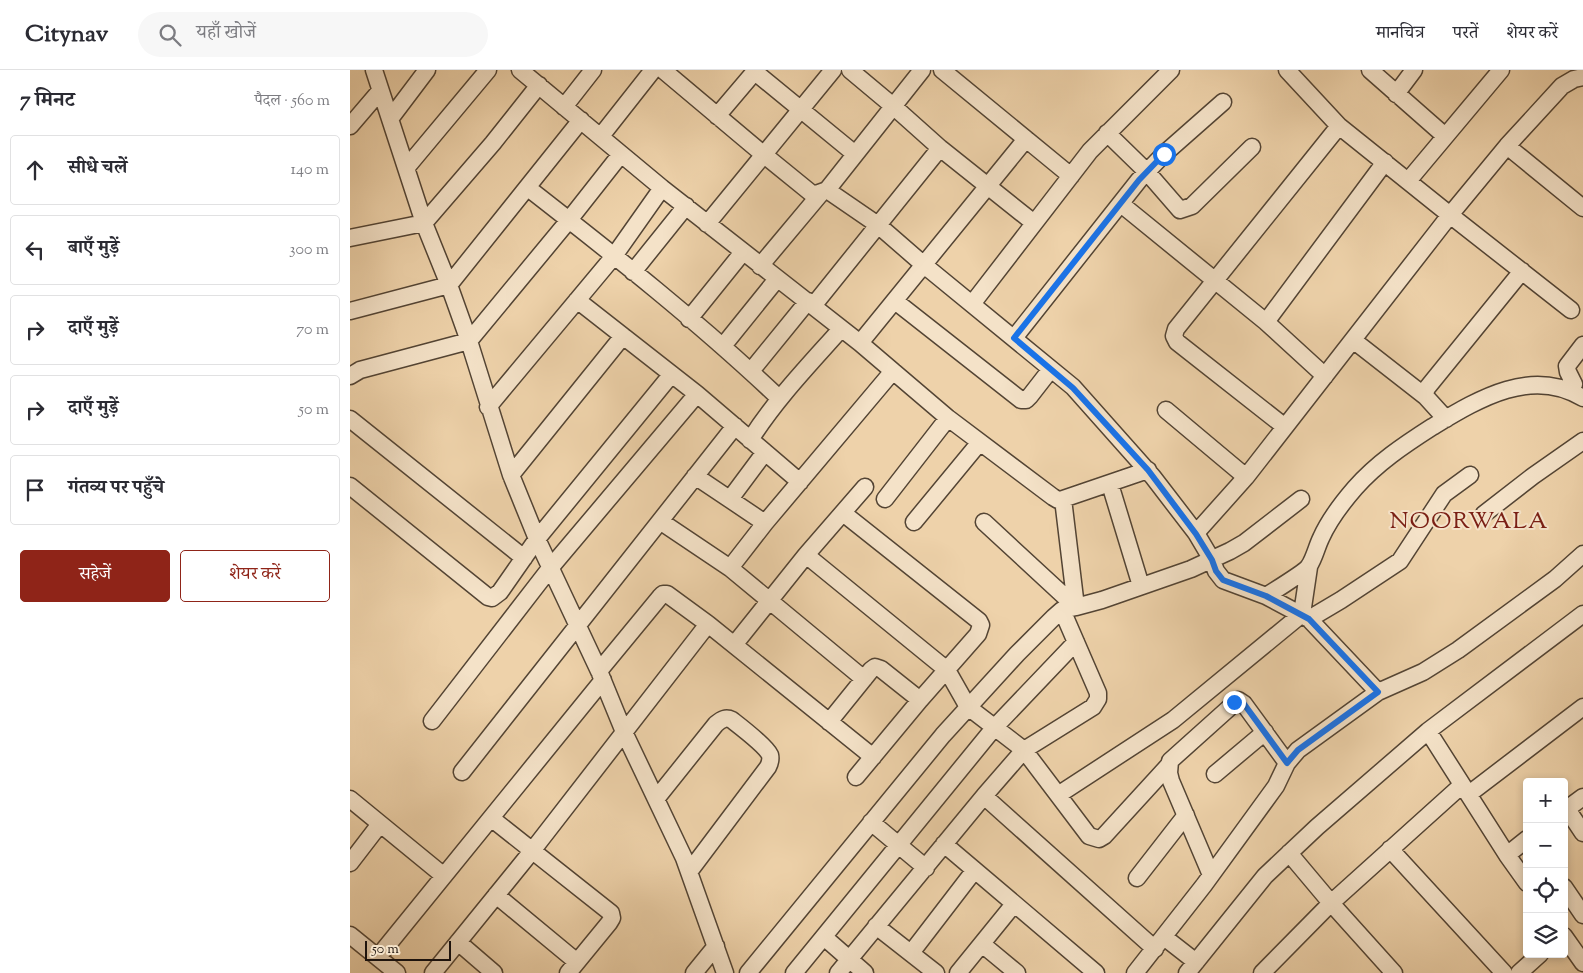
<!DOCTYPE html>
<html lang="hi">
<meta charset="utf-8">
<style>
:root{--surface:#fff;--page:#f7f7f7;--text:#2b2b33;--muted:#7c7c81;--line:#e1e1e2;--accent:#8f2418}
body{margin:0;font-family:"Sorts Mill Goudy","Noto Serif Devanagari",serif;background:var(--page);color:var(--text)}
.controls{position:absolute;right:15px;bottom:15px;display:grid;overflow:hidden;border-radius:5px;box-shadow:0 2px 8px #0003}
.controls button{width:45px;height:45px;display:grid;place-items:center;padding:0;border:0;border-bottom:1px solid var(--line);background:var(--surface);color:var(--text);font:25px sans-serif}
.scale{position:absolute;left:15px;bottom:12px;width:86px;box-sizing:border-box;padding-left:5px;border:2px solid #1f140d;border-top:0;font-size:14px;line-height:18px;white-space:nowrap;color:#1f140d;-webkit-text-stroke:4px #f4e2c8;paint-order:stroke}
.stop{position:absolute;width:15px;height:15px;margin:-11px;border:4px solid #1a73e8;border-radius:50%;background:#fff}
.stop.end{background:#1a73e8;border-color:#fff;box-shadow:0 1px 5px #0008}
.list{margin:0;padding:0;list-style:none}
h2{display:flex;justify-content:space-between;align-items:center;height:65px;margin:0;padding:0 20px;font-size:21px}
h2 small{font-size:16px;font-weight:400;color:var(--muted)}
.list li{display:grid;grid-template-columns:32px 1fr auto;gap:15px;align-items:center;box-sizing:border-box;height:70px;margin:0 10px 10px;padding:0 10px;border:1px solid var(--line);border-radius:5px}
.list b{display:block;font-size:19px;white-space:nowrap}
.list em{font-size:16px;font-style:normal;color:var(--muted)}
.actions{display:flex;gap:10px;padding:15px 20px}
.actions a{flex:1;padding:11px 0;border:1px solid var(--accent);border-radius:5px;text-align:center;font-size:18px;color:var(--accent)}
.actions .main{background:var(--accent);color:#fff}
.icon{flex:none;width:28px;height:28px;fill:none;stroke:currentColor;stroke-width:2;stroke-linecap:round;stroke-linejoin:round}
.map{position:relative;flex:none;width:1233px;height:903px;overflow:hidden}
header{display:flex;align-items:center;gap:30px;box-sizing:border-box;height:70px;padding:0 25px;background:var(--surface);border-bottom:1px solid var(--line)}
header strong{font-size:24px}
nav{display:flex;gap:28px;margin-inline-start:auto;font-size:18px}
.search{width:350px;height:45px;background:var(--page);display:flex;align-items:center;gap:12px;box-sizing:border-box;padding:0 18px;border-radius:28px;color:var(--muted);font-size:19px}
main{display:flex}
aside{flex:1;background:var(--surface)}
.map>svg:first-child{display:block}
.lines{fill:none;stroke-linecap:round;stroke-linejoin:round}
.minor-casing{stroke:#534434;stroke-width:19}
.minor{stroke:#f4e2c8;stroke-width:16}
.route{stroke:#1a73e8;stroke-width:6}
.labels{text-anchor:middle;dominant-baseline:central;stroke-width:4;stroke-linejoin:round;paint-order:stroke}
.quarter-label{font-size:24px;letter-spacing:1px;fill:#7a1f14;stroke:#f4e2c8}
</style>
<header>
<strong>Citynav</strong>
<div class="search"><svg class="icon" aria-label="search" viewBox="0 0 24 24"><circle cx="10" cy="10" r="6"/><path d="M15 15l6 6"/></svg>यहाँ खोजें</div>
<nav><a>मानचित्र</a><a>परतें</a><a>शेयर करें</a></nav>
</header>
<main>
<aside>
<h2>7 मिनट<small>पैदल · 560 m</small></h2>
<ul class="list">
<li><svg class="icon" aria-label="ahead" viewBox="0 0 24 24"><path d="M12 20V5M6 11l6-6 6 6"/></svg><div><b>सीधे चलें</b></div><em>140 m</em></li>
<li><svg class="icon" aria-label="left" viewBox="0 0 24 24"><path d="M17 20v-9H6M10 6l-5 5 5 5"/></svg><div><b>बाएँ मुड़ें</b></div><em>300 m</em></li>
<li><svg class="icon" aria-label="right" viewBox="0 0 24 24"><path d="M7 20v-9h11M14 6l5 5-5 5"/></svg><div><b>दाएँ मुड़ें</b></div><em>70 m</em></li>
<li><svg class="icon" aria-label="right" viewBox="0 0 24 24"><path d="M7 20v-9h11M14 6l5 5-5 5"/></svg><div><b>दाएँ मुड़ें</b></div><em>50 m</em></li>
<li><svg class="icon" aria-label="arrive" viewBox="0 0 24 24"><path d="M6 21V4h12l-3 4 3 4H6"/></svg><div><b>गंतव्य पर पहुँचे</b></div></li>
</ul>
<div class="actions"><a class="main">सहेजें</a><a>शेयर करें</a></div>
</aside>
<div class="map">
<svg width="1233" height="903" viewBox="0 0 1233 903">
<rect width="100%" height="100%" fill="#eed2aa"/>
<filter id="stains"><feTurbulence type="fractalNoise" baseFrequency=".004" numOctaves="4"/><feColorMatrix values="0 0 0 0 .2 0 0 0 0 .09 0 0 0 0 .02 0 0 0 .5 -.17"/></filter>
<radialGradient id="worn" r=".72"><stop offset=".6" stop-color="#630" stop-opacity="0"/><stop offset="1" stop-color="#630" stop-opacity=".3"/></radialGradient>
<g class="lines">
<g class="minor-casing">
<path id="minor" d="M24,0L74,153L99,215L119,271L161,405L187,469L249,601L274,662L334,788L375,903
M170,0L312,118L510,273L598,348L703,427L708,430L713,429L798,400
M313,0L413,84L461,123L466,124L477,120
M500,0L543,36L590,78L684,153
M572,0L477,120L528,155L574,195L723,317L803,407L846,463L862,490L866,501L873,510L916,526L959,549L1028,622
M592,0L721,106
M937,0L989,56L1100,145L1221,240
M1020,0L1095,66
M405,2L505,84
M1046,24L1064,0
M214,37L243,0
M367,46L406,0
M40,49L77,0
M0,56L30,21
M757,63L797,102L830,140L842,136L902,77
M251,66L303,0
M1157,76L1233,138
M57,97L138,0
M1058,111L1151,0
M178,118C264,185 350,253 429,328
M771,134L916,252L975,306
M357,154L483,0
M0,168L74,153L143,73L189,15
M410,196L472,122
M283,202L336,136
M227,230L347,324L450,412
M545,231L671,330H676L680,326L701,299
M622,234L740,81L821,0
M463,236L590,78
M0,241L99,215L231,50
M339,249L393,182
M916,252L1035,92
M664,268L789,110L814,84L873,32
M1003,270L1076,327
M510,273L676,69
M373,276L427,209
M401,301L458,231
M0,306L10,300L119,271L219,150L271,84
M1219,320L1224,314L1218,302L1217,296L1233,275
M138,337L264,186L312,118
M816,340L896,407
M0,349L174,488
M1096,349L1076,327L1075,323L1077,318L1172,201
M935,357L827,272L824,266L826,259L989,56
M400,370C426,329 459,295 491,259
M161,405L273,266
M345,406L415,453
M760,414L791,516
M0,416L138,527L142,528L150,522L187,469L321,305
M380,429L415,382
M535,429L598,348
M493,443L629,551L631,555L628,564L570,630L506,707
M1134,444L1183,406L1233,371
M310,451L380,498L514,609
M564,452L630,372
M634,452L726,537L752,530L841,499L880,481L894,473L951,429
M846,463L896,407L1100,145L1157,76L1212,16L1224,9L1233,7
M456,485L597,600L618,637L674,680L739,766L749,769L754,766L818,696
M380,498L415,453L543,301
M916,526C924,521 956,501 959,496C964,489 967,476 971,468C979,450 992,433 1005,418C1027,393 1054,375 1082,357C1127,330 1181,296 1233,328
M959,549L991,530L1050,491L1094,424L1120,405
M384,575L456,485L515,417
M249,601L310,527L313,524H317L358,554L523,687
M82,651L201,497L347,324
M479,652L521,600L525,597L531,599L570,630
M1078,661L1157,785L1177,813
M112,702L385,356
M865,704L915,662
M1119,724L1233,637
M708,725L823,650L952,544L959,497
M634,726L805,879
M0,729L94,806
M306,729L366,654C372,649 376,647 382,650C391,657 416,676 420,685C421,689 420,693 418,697L339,802
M1217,739L1233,763
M1214,741L1233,727
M141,748L261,843L262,848L259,853L218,903
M521,752L576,798
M594,774L746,903
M1040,779L1154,903
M939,783L981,833L1044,903
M1157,785L1177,769
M0,793L30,754
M861,805L821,711L819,703L820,691L888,630L894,634L937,693
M787,808L836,745
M1214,817L1233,845
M146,825L227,892
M526,856L586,903
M0,865L47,903
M1214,866L1233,893
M474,867L515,903
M814,867L846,892
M108,872L144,903
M632,874L667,903
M561,883L624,801
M28,887L253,610
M83,903L182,781L358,554
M344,903L366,876
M398,903L593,665L667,584L704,547L712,540L726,537L713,429
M444,903L644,658L726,572
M488,903L634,726L674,680L743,637L748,629V623L712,540
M608,903L664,834
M785,903L854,815L926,716L937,693L948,680L1028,622L1073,602L1108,580L1205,509L1233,484
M837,903L915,806L967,757L1078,661L1233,544
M912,903L981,833L1112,715
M1169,903L1190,884"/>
</g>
<use href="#minor" class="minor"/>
</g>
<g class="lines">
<path class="route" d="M814,84L789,110L664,268L723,318L798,400L846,464L862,490L866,501L873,510L916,526L959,549L1028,622L948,680L937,693L894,634L888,630L884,632"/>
</g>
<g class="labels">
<g class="quarter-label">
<text x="1119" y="452">NOORWALA</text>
</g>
</g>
<rect width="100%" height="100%" filter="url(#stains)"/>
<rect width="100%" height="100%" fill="url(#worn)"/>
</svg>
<div class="controls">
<button>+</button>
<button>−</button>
<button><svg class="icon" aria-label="locate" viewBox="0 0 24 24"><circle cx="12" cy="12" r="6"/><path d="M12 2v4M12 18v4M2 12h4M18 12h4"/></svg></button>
<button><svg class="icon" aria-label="layers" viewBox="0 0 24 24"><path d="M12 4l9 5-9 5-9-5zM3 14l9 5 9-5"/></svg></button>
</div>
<div class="scale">50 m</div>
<div class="stop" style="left:814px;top:84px"></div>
<div class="stop end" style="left:884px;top:632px"></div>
</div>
</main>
